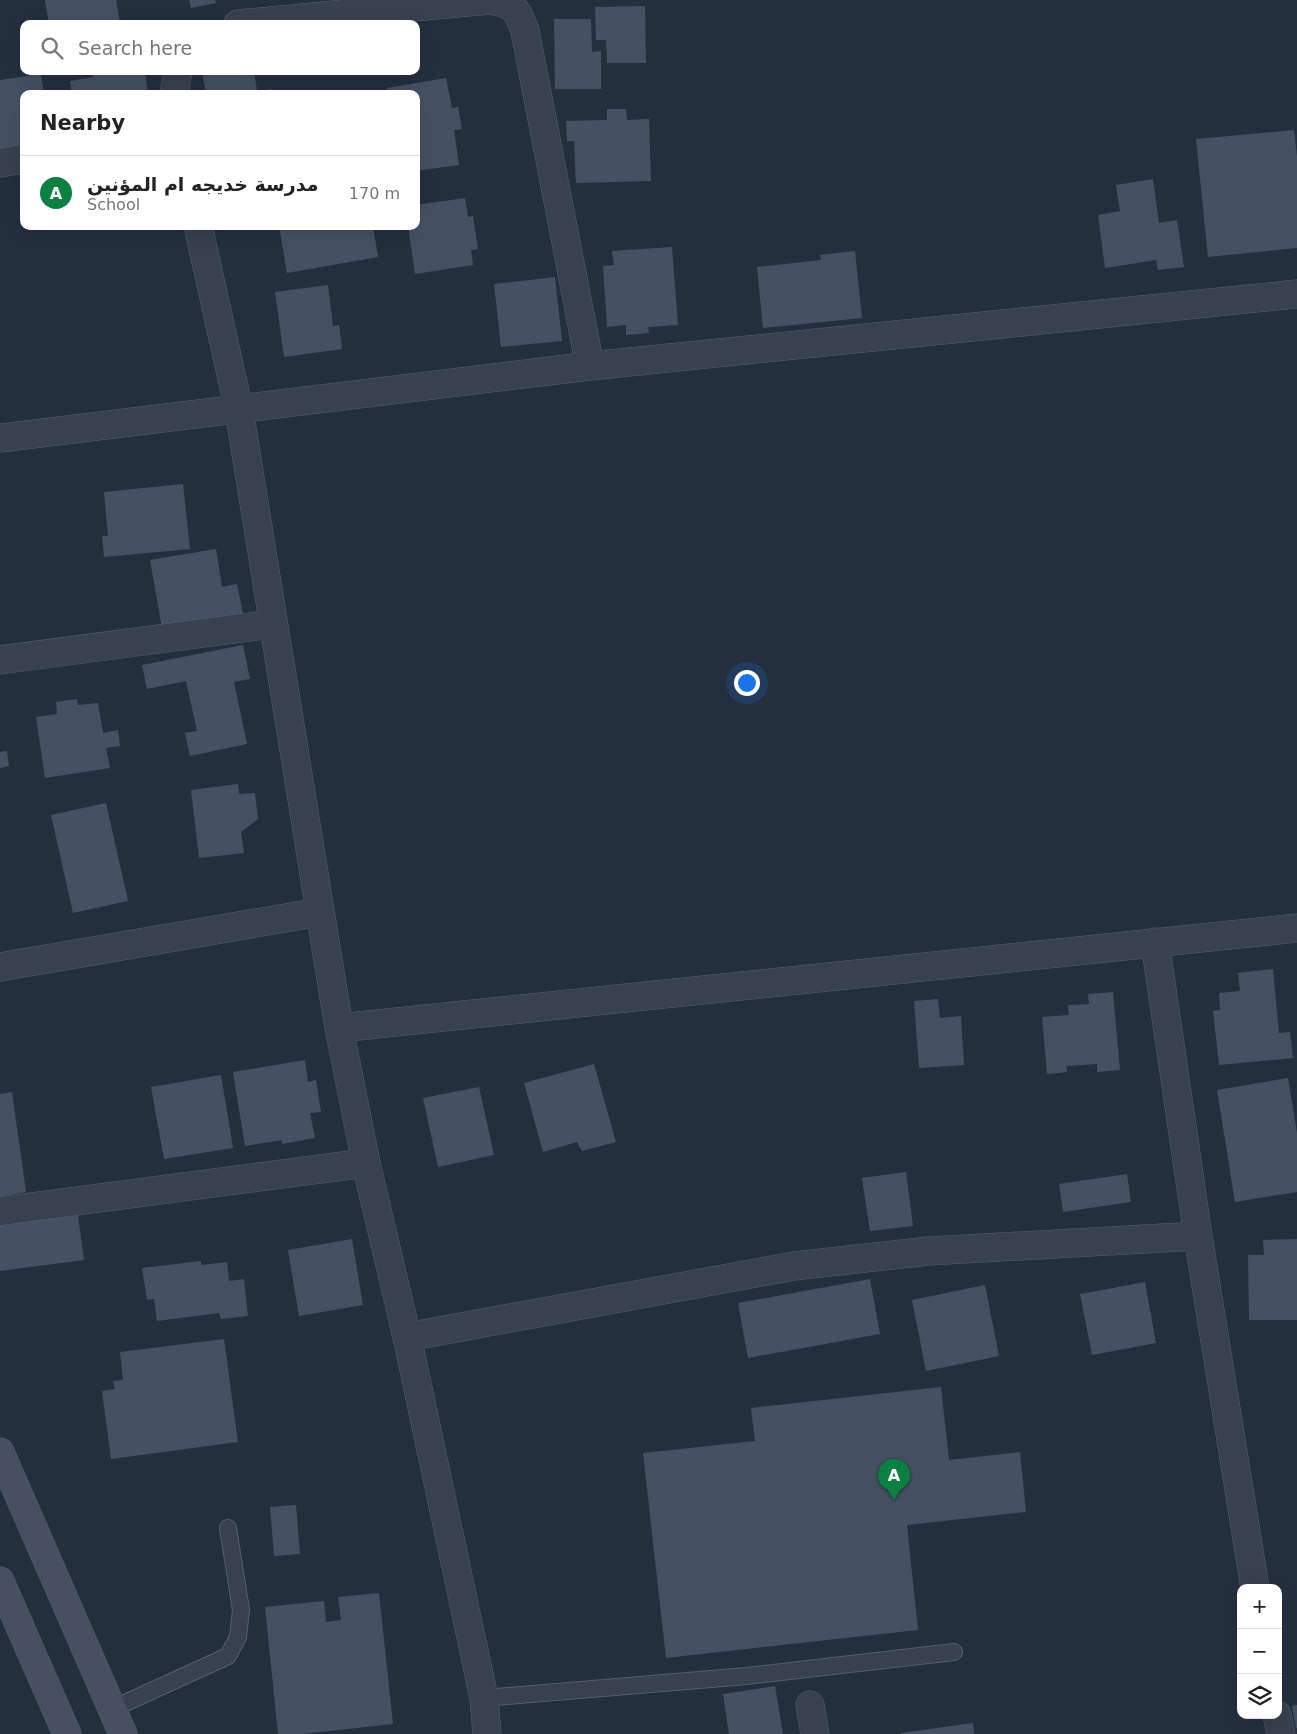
<!DOCTYPE html>
<meta charset="utf-8">
<style>
:root{--surface:#fff;--page:#f6f6f6;--text:#222;--muted:#767676;--line:#e0e0e0;--accent:#0b8043}
body{margin:0;font-family:"DejaVu Sans",Vazirmatn,sans-serif;background:var(--page);color:var(--text)}
.controls{position:absolute;right:15px;bottom:15px;display:grid;overflow:hidden;border-radius:10px;box-shadow:0 5px 20px #0002}
.controls button{width:45px;height:45px;display:grid;place-items:center;padding:0;border:0;border-bottom:1px solid var(--line);background:var(--surface);color:var(--text);font:25px sans-serif}
.you{position:absolute;left:746px;top:682px;width:18px;height:18px;margin:-12px;border:4px solid #fff;border-radius:50%;background:#1a73e8;box-shadow:0 0 0 8px #1a73e833}
.badge{display:grid;place-items:center;width:32px;height:32px;border-radius:50%;background:var(--accent);color:#fff;font-size:16px;font-weight:700}
.pin{position:absolute;translate:-50% -41px;filter:drop-shadow(0 1px 2px #0008)}
.pin::after{content:'';position:absolute;top:26px;width:18px;height:15px;background:inherit;clip-path:polygon(0 0,100% 0,50% 100%)}
.list{margin:0;padding:0;list-style:none}
h2{display:flex;justify-content:space-between;align-items:center;height:65px;margin:0;padding:0 20px;font-size:21px}
h2 small{font-size:16px;font-weight:400;color:var(--muted)}
.list li{display:grid;grid-template-columns:32px 1fr auto;gap:15px;align-items:center;box-sizing:border-box;height:75px;padding:0 20px;border-top:1px solid var(--line)}
.list b{display:block;font-size:19px;white-space:nowrap}
.list p{margin:0;font-size:16px;white-space:nowrap;color:var(--muted)}
.list em{font-size:16px;font-style:normal;color:var(--muted)}
.icon{flex:none;width:28px;height:28px;fill:none;stroke:currentColor;stroke-width:2;stroke-linecap:round;stroke-linejoin:round}
.map{position:relative;flex:none;width:1297px;height:1734px;overflow:hidden}
.search{position:absolute;background:var(--surface);box-shadow:0 5px 20px #0002;left:20px;top:20px;width:400px;height:55px;display:flex;align-items:center;gap:12px;box-sizing:border-box;padding:0 18px;border-radius:10px;color:var(--muted);font-size:19px}
.panel{position:absolute;background:var(--surface);box-shadow:0 5px 20px #0002;left:20px;top:90px;width:400px;height:140px;border-radius:10px}
.map>svg:first-child{display:block}
.building{fill:#455162}
.lines{fill:none;stroke-linecap:round;stroke-linejoin:round}
.lane-casing{stroke:#565f6c;stroke-width:18}
.street-casing{stroke:#565f6c;stroke-width:29}
.secondary-casing{stroke:#565f6c;stroke-width:29}
.lane{stroke:#38414e;stroke-width:16}
.street{stroke:#38414e;stroke-width:28}
.secondary{stroke:#465061;stroke-width:28}
</style>
<div class="map">
<svg width="1297" height="1734" viewBox="0 0 1297 1734">
<rect width="100%" height="100%" fill="#242f3e"/>
<path class="building" d="M45,0H116L120,24H49Z
M189,0H215L216,3L191,8Z
M645,6L646,63H607L606,40H596L595,7Z
M554,19H591L592,52L601,51V89H555Z
M91,71H145L148,94H72L70,81L93,77Z
M202,71H254L257,91L272,89V94H206Z
M41,74L44,94H24V147L0,151V80Z
M446,78L452,108L458,107L462,129L454,130L459,165L416,171V94H388L387,88Z
M607,109H626L627,120L649,119L651,181L576,183L574,141H567L566,121L607,120Z
M1294,130L1297,156V248L1208,257L1196,139Z
M1153,179L1159,223L1177,220L1184,267L1158,270L1156,260L1105,268L1098,215L1120,211L1116,185Z
M465,198L468,217L473,216L478,249L471,250L473,265L415,274L408,226H416V205Z
M279,226H373L378,257L287,273Z
M672,247L678,325L648,327L649,333L626,335V325L607,327L603,266L614,265L612,251Z
M855,251L862,318L763,328L757,267L821,260L820,255Z
M555,277L562,341L501,347L494,284Z
M328,285L333,326L339,325L342,349L284,357L275,292Z
M183,484L190,549L104,557L102,536H108L104,492Z
M216,549L222,587L237,584L243,614L162,628L150,560Z
M243,645L250,679L234,682L247,744L190,756L185,733L197,731L186,681L147,689L142,665Z
M77,699L78,705L98,703L103,733L118,730L120,746L106,748L110,768L45,778L36,717L57,714L56,702Z
M7,751L9,766L0,768V752Z
M238,784L239,794L255,793L258,819L241,832L244,853L199,858L191,790Z
M106,803L128,901L73,913L51,815Z
M1273,969L1279,1033L1290,1032L1293,1058L1219,1065L1213,1011L1220,1010L1219,993L1240,991L1238,973Z
M1113,992L1120,1070L1097,1072V1064L1066,1066L1067,1072L1047,1074L1042,1017L1069,1015L1068,1005L1089,1004L1088,994Z
M938,999L940,1018L961,1016L964,1065L919,1068L914,1001Z
M305,1060L308,1082L316,1080L321,1112L310,1113L315,1138L282,1144V1140L245,1146L233,1072Z
M594,1064L616,1142L582,1151L577,1142L543,1152L524,1083Z
M221,1075L233,1148L164,1159L151,1087Z
M1288,1078L1297,1133V1192L1235,1202L1217,1090Z
M479,1087L494,1155L438,1167L423,1098Z
M12,1092L26,1192L0,1197V1094Z
M906,1172L913,1226L870,1231L862,1178Z
M1127,1174L1131,1202L1063,1212L1059,1184Z
M78,1215L84,1260L0,1271V1225Z
M352,1239L363,1305L299,1316L288,1250Z
M1297,1239V1320H1249L1248,1255H1264L1263,1240Z
M201,1261V1265L227,1262L229,1281L244,1279L248,1316L221,1319L219,1313L157,1321L154,1299L147,1300L142,1268Z
M870,1279L880,1334L748,1358L738,1303Z
M1145,1282L1156,1343L1092,1355L1080,1294Z
M985,1285L999,1356L926,1371L912,1300Z
M224,1339L238,1442L111,1459L102,1391L115,1389L113,1381L123,1380L120,1352Z
M941,1387L949,1460L1020,1452L1026,1512L907,1525L918,1630L666,1658L643,1453L755,1441L751,1408Z
M296,1505L300,1554L274,1556L270,1507Z
M379,1593L393,1724L302,1734H278L265,1607L324,1601L326,1622L341,1620L338,1597Z
M775,1686L783,1734H729L723,1694Z
M1297,1705V1728H1296L1292,1706Z
M973,1723L974,1734H901V1733Z"/>
<g class="lines">
<g class="lane-casing">
<path id="lane" d="M484,1698L747,1676L954,1652
M112,1709L228,1656L238,1637L241,1610L228,1528"/>
</g>
<g class="street-casing">
<path id="street" d="M492,0C516,5 517,10 525,31L590,366
M238,24L489,0
M174,94L178,71
M0,163L24,159
M198,226L239,410L339,1028L366,1163L407,1337L458,1576L484,1698L487,1734
M0,438L590,366L1297,294
M0,660L272,624
M1155,942L1198,1236L1255,1588
M0,967L320,912
M339,1028L1297,928
M0,1211L366,1163
M407,1337L794,1266L929,1251L1198,1236
M810,1705L815,1734
M1277,1715L1281,1734"/>
</g>
<g class="secondary-casing">
<path id="secondary" d="M0,1452L123,1734
M0,1581L67,1734"/>
</g>
<use href="#lane" class="lane"/>
<use href="#street" class="street"/>
<use href="#secondary" class="secondary"/>
</g>
</svg>
<div class="controls">
<button>+</button>
<button>−</button>
<button><svg class="icon" aria-label="layers" viewBox="0 0 24 24"><path d="M12 4l9 5-9 5-9-5zM3 14l9 5 9-5"/></svg></button>
</div>
<div class="you"></div>
<div class="pin badge" style="left:894px;top:1500px">A</div>
<div class="search"><svg class="icon" aria-label="search" viewBox="0 0 24 24"><circle cx="10" cy="10" r="6"/><path d="M15 15l6 6"/></svg>Search here</div>
<section class="panel">
<h2>Nearby<small></small></h2>
<ul class="list">
<li><span class="badge">A</span><div><b>مدرسة خديجه ام المؤنين</b><p>School</p></div><em>170 m</em></li>
</ul>
</section>
</div>
